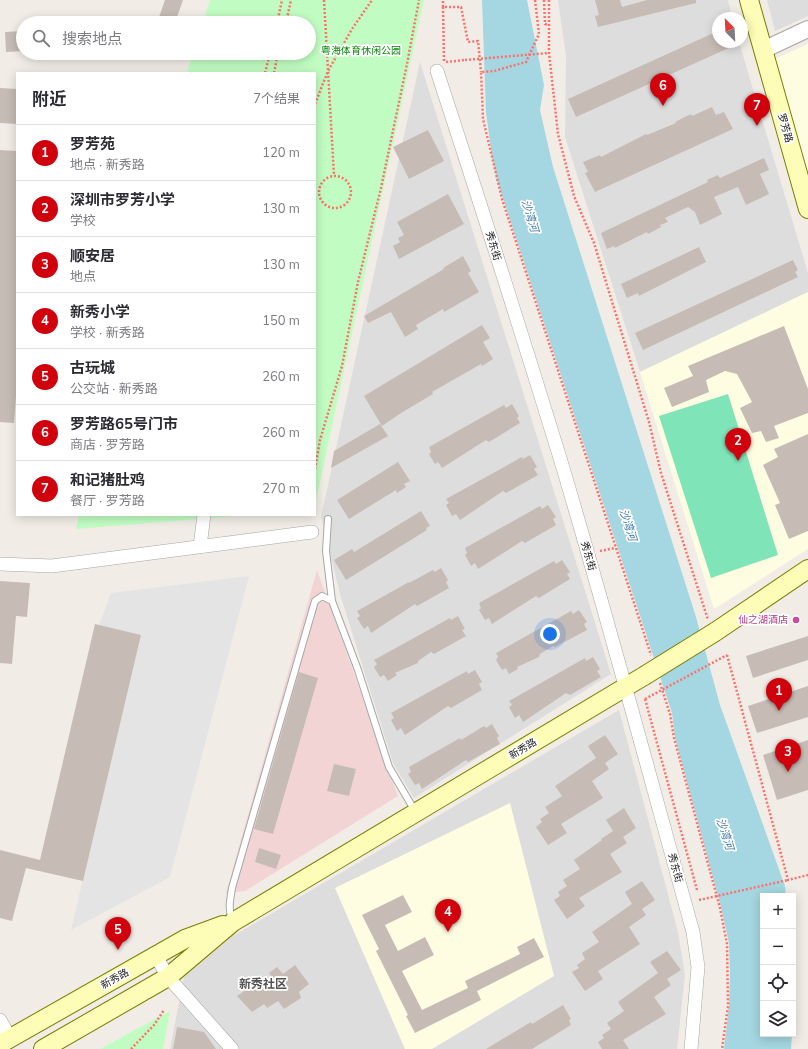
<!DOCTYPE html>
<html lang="zh">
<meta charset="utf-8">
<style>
:root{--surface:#fff;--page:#f2f2f3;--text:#2b2b33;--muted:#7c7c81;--line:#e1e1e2;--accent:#d0000c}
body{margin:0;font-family:"Nunito Sans","Noto Sans SC",sans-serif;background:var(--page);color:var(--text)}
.controls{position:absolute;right:12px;bottom:12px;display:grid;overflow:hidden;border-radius:0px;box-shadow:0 2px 10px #0003}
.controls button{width:36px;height:36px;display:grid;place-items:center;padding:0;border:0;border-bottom:1px solid var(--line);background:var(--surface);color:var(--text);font:20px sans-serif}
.compass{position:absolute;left:712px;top:12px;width:36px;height:36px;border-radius:50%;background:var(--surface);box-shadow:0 2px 10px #0003;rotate:336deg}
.you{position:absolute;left:550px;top:634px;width:14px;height:14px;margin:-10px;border:3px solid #fff;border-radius:50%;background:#1a73e8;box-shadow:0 0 0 6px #1a73e833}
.badge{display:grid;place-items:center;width:26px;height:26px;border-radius:50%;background:var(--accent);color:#fff;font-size:13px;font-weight:700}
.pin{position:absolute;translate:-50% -33px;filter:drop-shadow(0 1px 2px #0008)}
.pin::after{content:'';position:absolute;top:21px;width:14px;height:12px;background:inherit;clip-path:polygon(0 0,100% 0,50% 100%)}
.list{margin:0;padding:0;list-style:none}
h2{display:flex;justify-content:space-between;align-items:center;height:52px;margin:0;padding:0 16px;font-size:17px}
h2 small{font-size:13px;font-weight:400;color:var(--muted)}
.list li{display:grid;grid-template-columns:26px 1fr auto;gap:12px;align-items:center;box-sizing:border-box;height:56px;padding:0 16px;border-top:1px solid var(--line)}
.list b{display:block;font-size:15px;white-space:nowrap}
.list p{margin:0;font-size:13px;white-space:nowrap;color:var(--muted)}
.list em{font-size:13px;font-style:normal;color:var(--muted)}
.icon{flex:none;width:22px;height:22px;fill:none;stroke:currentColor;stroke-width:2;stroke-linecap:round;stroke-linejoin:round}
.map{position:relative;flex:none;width:808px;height:1049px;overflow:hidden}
.search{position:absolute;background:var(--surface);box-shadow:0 2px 10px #0003;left:16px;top:16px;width:300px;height:44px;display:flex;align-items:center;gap:10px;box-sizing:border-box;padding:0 14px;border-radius:22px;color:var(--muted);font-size:15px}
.panel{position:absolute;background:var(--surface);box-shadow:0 2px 10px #0003;left:16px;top:72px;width:300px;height:444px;border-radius:0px}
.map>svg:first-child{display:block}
.residential{fill:#dedddd}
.commercial{fill:#f3d4d5}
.education{fill:#fffde1}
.park{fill:#c1fdc2}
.pitch{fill:#7fe5b8}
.parking{fill:#e4e4e4}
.water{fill:#a4d7e1}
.building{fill:#c6bcb5}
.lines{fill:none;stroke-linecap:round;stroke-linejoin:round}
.service-casing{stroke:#a7a7a7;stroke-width:8}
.minor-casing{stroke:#a7a7a7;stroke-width:14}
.tertiary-casing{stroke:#a7a7a7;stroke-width:18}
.secondary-casing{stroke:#787e00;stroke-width:20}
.path{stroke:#ff7069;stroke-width:2.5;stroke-dasharray:2 2;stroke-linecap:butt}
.service{stroke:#fff;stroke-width:6}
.minor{stroke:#fff;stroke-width:13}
.tertiary{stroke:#fff;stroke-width:16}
.secondary{stroke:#fdfdb8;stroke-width:18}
.secondary-bridge-casing{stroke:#787e00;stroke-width:20;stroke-linecap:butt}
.path-bridge{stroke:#ff7069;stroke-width:2.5;stroke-dasharray:2 2;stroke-linecap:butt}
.secondary-bridge{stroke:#fdfdb8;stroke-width:18}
.hotel-dot{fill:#d1479c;stroke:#fff;stroke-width:1.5}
.labels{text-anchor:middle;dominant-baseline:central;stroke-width:3.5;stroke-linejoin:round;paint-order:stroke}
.park-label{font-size:10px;fill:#058708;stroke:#fff}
.street-label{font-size:10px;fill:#202020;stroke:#fff}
.hotel-label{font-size:10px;fill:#b23c85;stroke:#fff;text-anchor:end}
.water-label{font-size:11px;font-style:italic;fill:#4079a6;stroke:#fff}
.quarter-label{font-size:12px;font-weight:bold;fill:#535353;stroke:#fff}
</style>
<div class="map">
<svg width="808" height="1049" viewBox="0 0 808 1049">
<rect width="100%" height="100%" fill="#f1ede6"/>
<path class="residential" d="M558,0H728L732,18H718V42H739L808,273V292L640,372L565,137L566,56Z
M767,0H808V16L775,31Z
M420,62L611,674L414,798L393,763L340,594L321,517Z
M619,710L678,932L685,975L677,1049H170L184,977L233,936Z"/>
<path class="commercial" d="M317,570L398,796L245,891L226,893Z"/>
<path class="education" d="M808,44V174L775,59Z
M808,292V549L714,609L640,372Z
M510,803L554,976L432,1049H405L335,888Z"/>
<path class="park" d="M210,0H424L315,505V73H187L193,53H309V23H203Z
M79,515H247L76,529Z
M170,1011L163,1049H100Z"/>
<path class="pitch" d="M728,394L778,555L711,578L659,416Z"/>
<path class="parking" d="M249,576L170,877L71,930L141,635L99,626L111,593Z"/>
<path class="water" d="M482,0H527L544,85L540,110L553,167L696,617L720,705L785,886L786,896H763V1034H792L791,1049H724L729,1006L730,974L729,943L721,907L675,738L672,713L497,180L492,157L486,112Z"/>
<path class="building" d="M165,0H183L175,23H157Z
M595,0H620L622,7L647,0H696V3L598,27L595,16L599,15Z
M23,31V51L6,52L5,32Z
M718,31V42H742L576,117L568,99Z
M0,88L17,89V124L0,123Z
M712,107L716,115L724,112L733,129L595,192L585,173L588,172L583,162L600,155L601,157L646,134L647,135L676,123L675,122L691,114L692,116Z
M428,130L444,161L409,179L393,147Z
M0,150L17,151V396H16L14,423L0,422Z
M764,158L769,170L760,174L769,194L746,205L738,187L714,197L722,214L700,225L695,212L688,207L665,218L668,222L660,225L661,227L648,234L647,232L615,248L614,246L607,249L601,233L708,182L707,180L718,175L720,178Z
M448,194L464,224L399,259L393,246L400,242L398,238L404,235L397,222Z
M699,247L706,262L639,296L638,293L627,298L621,284Z
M463,256L471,271L468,273L479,292L444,312L443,309L416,325L418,329L405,337L391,312L368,323L364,316L444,269L443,268Z
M793,260L798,270L795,272L798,277L643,350L635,333Z
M482,325L490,338L483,342L493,359L482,366L481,364L432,392L433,394L401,413L382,426L364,396Z
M784,326L808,389V413L774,426L779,438L766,442L761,431L752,433L740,408L752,402L737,374L725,371L706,380L709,392L672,407L664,388L693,376L688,366Z
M512,404L519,416L517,418L520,423L489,442L486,440L442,468L438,462L435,464L429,454L431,452L429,447L504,405L506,408Z
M380,424L388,436L331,468L334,451Z
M808,434V531L789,539L775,505L780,503L763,465L778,457L774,449Z
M530,455L537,467L534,469L538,475L506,493L503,491L460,520L456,514L452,516L446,505L449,503L446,499L522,457L523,459Z
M398,462L410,481L404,484L406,487L397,493L396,490L349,519L337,500Z
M548,505L556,517L553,519L556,525L525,543L522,541L478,569L475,563L471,566L465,555L467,553L465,548L540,506L542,509Z
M421,511L430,526L426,528L427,530L346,580L334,560L352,549L354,552Z
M562,560L570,572L567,574L570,579L539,598L536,596L492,624L489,618L485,620L479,610L481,608L479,603L554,561L556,564Z
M441,568L448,580L446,582L449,588L417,606L415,604L371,633L368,626L364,629L357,618L360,616L357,611L409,582V583L433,570L435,572Z
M0,581L30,583L27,617L16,616L12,664L0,663Z
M579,610L587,622L584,624L587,630L555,647L553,646L540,654L539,657L517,667L518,669L509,674L506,668L502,670L496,660L498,657L496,653L571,611L573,614Z
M458,616L465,629L462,630L466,636L434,654L431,652L418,661V663L395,673L397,675L388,681L384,675L380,677L374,667L377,664L374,660L450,618L451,620Z
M95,624L141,635L83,881L26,868L12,921L0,918V850L40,860Z
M808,636V660L753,678L746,656Z
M593,657L600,669L597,671L601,677L570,695L566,693L523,722L519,715L515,718L509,707L512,705L509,701L585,658L586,661Z
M475,670L482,682L479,684L482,690L451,708L448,706L405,735L401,728L397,731L391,720L394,718L391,713L467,671L468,674Z
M299,672L318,678L273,834L254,829Z
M808,686V717L757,733L748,706Z
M492,724L499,736L497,738L500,744L468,762L466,760L422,789L419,783L415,785L408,774L411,772L409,767L460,738L461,740L484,726L486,728Z
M605,735L618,754L605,763L609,769L592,781L603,798L561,824L567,833L548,845L536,827L542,822L540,819L549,813L545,807L562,796L555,786L596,758L588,746Z
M808,740V790L777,800L763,755Z
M334,764L356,769L349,796L327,791Z
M624,808L636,828L623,837L627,843L610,854L622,872L579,898L585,906L567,919L554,900L560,896L558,892L567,886L563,880L580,869L574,860L602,840L601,839L613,831L606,820Z
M259,848L281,855L276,869L255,862Z
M642,881L655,900L642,909L646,915L629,927L640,944L598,971L603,979L585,991L572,972L579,968L577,965L585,959L582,953L599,942L592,932L632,904L625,892Z
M403,895L412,912L385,925L398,951L425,937L434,955L402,971L422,1010L468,988L465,981L520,954L517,947L534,938L544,957L477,991L481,1000L415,1033L406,1016L408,1015L376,951L379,949L362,915Z
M667,951L681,970L667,979L671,985L654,997L666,1014L623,1040L629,1049H602L598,1042L604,1038L602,1035L611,1029L607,1023L624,1011L618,1002L658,973L650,962Z
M295,965L309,984L299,992L301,998L284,1009L278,1001L267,1008L264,1004L252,1012L237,996L253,985L259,990L273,979L269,973L277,967L283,974Z
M563,1005L571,1019L569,1020L571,1025L532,1049H486L531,1022L532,1024Z
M177,1027L204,1032L216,1049H173Z"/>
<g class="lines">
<g class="service-casing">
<path id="service" d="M328,519L326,551L332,601
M232,920C228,909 230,900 232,888L315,601L322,596L332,601L358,670L389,767L415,811"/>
</g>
<g class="minor-casing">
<path id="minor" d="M437,71C479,199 520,328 560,458C607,615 649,774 693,932L698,967L691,1049
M200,546L204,515
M0,564L52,566L312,532
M156,956L168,977L232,1049
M0,1020L10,1038"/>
</g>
<g class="tertiary-casing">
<path id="tertiary" d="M763,50L808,29"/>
</g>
<g class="secondary-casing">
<path id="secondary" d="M749,0L808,209
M715,632L808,569
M0,1044L185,939L223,925
M43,1049L168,977L233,922L644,676"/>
</g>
<path class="path" d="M324,0L334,176
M535,0L539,34L526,62L494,71L481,72L483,119L502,199L651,655
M544,0L545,24L549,25
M549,0V53L558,134L574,196L594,243L649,422L661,473L708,620
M443,7V0
M277,23L282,0
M286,23L291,0
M444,61L443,7H461L468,42L478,41L481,72
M446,62L465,60
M265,73L270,53
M274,73L278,53
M315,104L328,71L352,29L372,0
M319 192a16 16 0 1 1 32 0a16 16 0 1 1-32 0Z
M315,469L320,440L342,366L358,282L381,188L407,64L419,0
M600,551L615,548
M727,655L788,880L808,875
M660,683L670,714L674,738L720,908L727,944L728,1006L722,1049
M645,699L697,890
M131,1049L154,1025L164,1010"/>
<use href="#service" class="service"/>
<use href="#minor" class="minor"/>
<use href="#tertiary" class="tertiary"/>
<use href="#secondary" class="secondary"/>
<g class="secondary-bridge-casing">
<path id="secondary-bridge" d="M644,676L715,632"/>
</g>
<path class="path-bridge" d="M465,60L549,53
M645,699L727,655
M699,900L788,880"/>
<use href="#secondary-bridge" class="secondary-bridge"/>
</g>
<circle class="hotel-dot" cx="796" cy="620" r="4"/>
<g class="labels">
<g class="park-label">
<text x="361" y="51">粤海体育休闲公园</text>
</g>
<g class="street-label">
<text transform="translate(785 128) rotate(74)">罗芳路</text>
<text transform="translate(493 246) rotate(73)">秀东街</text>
<text transform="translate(588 556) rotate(74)">秀东街</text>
<text transform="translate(523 749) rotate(-31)">新秀路</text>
<text transform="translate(675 868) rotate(75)">秀东街</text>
<text transform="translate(115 979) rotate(-29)">新秀路</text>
</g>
<g class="hotel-label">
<text x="788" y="620">仙之湖酒店</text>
</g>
<g class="water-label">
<text transform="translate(530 216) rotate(73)">沙湾河</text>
<text transform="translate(628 525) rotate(72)">沙湾河</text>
<text transform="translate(725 834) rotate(72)">沙湾河</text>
</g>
<g class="quarter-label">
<text x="263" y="984">新秀社区</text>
</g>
</g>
</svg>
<div class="controls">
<button>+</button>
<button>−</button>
<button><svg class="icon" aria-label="locate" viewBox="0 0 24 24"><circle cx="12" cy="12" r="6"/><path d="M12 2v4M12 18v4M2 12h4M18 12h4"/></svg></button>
<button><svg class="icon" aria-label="layers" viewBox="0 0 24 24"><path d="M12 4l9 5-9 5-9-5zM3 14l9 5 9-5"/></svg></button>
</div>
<svg class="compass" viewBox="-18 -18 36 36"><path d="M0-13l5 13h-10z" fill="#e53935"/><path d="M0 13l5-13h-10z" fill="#7c7c81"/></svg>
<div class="you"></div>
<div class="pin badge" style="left:779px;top:711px">1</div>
<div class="pin badge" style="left:738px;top:461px">2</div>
<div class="pin badge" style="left:788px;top:772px">3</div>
<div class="pin badge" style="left:448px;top:932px">4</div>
<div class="pin badge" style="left:118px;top:950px">5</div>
<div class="pin badge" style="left:663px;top:106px">6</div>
<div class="pin badge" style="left:757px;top:126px">7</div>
<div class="search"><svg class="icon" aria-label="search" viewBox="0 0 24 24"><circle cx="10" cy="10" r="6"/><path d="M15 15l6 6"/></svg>搜索地点</div>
<section class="panel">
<h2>附近<small>7个结果</small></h2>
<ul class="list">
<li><span class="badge">1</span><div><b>罗芳苑</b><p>地点 · 新秀路</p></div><em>120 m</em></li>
<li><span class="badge">2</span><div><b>深圳市罗芳小学</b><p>学校</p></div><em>130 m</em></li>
<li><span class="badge">3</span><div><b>顺安居</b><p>地点</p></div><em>130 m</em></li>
<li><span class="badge">4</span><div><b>新秀小学</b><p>学校 · 新秀路</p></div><em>150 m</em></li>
<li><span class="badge">5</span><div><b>古玩城</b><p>公交站 · 新秀路</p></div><em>260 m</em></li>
<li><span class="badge">6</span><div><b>罗芳路65号门市</b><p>商店 · 罗芳路</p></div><em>260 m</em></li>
<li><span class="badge">7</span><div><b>和记猪肚鸡</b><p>餐厅 · 罗芳路</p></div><em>270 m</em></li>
</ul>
</section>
</div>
